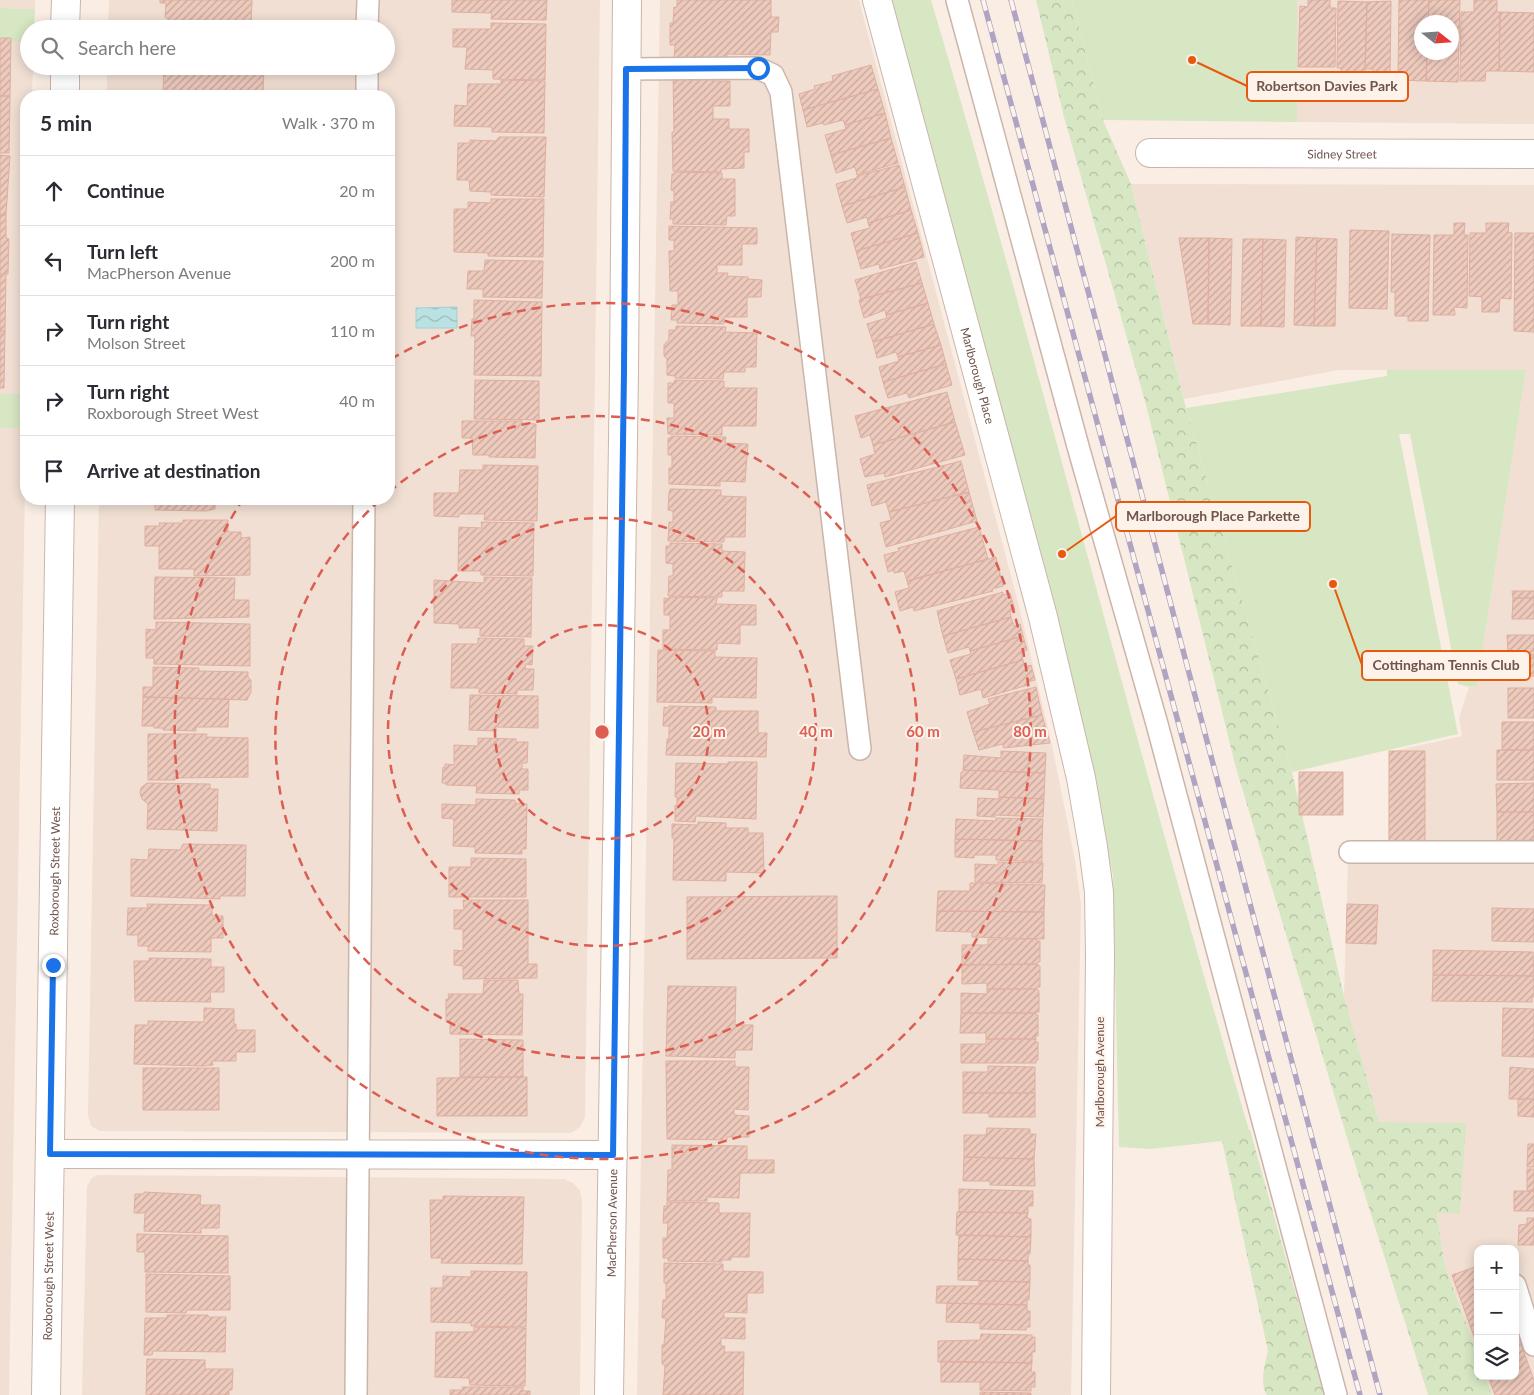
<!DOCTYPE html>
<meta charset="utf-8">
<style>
:root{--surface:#fff;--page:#f7f7f7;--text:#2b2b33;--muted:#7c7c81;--line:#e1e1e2}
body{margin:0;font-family:Lato,sans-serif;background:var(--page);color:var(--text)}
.controls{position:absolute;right:15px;bottom:15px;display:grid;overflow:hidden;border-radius:10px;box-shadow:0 2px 12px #0003}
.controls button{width:45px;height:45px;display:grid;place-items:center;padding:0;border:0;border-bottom:1px solid var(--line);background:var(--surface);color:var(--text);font:25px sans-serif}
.compass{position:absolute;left:1414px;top:15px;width:45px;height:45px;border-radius:50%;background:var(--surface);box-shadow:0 2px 12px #0003;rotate:107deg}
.stop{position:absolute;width:15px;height:15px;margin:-11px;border:4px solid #1a73e8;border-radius:50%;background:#fff}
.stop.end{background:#1a73e8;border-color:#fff;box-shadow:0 1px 5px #0008}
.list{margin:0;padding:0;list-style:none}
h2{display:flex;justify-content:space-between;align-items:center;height:65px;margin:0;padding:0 20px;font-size:21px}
h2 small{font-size:16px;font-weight:400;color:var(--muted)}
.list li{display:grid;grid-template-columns:32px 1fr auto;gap:15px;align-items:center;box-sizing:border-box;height:70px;padding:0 20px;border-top:1px solid var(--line)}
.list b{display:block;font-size:19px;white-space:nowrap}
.list p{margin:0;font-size:16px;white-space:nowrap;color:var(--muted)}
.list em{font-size:16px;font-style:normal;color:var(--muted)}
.icon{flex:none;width:28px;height:28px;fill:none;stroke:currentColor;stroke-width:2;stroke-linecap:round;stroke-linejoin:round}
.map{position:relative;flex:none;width:1534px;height:1395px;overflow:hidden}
.search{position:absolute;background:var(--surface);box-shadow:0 2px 12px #0003;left:20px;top:20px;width:375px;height:55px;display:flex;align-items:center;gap:12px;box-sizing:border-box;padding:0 18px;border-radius:28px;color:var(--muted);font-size:19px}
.panel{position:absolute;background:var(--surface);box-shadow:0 2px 12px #0003;left:20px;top:90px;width:375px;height:415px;border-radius:20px}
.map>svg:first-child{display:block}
.residential{fill:#f1dfd3;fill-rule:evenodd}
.green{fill:#d7e7c4}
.forest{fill:url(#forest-crowns)}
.water{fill:url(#water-waves);stroke:#a1d2d3}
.building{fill:url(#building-hatch);stroke:#dfaf9f}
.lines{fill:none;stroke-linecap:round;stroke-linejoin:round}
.lane-casing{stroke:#cbb5ab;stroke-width:24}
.street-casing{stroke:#cbb5ab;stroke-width:30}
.lane{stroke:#fff;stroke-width:21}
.street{stroke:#fff;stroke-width:28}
.rail-casing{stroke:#b0a4c3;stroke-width:5.5}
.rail{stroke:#fef3ea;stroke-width:4;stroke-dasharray:11;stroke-linecap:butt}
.route{stroke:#1a73e8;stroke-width:6}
.ring{fill:none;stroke:#dc5d51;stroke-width:2.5;stroke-dasharray:9 6}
.labels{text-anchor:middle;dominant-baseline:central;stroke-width:4;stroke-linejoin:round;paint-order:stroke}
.street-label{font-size:12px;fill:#71544b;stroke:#fef3ea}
.centre{fill:#dc5d51;stroke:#fef3ea;stroke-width:2.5}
.ring-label{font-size:15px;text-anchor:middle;font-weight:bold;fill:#dc5d51;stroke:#fef3ea;stroke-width:4;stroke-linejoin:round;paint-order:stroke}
.leader{fill:none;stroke:#e8590c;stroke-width:2}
.callout-dot{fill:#e8590c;stroke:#fef3ea;stroke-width:2}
.callout{fill:#fef3ea;stroke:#e8590c;stroke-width:2}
.callout-label{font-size:14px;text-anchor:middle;font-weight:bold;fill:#71544b}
</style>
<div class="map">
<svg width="1534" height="1395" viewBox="0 0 1534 1395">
<defs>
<pattern id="forest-crowns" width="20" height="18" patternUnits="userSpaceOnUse" patternTransform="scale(1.25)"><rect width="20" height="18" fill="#d7e7c4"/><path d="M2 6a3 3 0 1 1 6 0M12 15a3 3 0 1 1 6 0" fill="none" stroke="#b3bea1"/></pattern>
<pattern id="water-waves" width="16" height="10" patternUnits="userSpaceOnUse" patternTransform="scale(1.25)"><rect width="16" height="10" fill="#bae2e2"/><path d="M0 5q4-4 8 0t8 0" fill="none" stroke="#9cbab9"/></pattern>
<pattern id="building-hatch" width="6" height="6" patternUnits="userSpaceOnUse" patternTransform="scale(1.25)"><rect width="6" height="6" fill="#eecabd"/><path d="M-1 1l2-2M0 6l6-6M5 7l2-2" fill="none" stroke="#c5a79c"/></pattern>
</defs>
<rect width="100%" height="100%" fill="#faeee4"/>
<path class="residential" d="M0,0H35V9L0,8Z
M109,0H600L585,1117L580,1127L571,1133L100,1131L91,1126L88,1115L99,499H389V96H107V66H386V29H108Z
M660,0H859L1020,610L1052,745L1075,860L1081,904L1071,1395H637Z
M1297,0H1534V124L1297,122ZM1422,22H1452V52H1422Z
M0,42H29V66H33L32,96H26V394H0Z
M1131,184L1534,185V1395H1492L1485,1376H1515V1249H1478V1355L1445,1266L1437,1212L1460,1214L1379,1122L1344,996L1348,861H1388L1389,752L1462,736L1459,718L1469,687L1477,686L1526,370H1339L1184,399Z
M0,428H26L9,1395H0Z
M98,1175L564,1179L573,1183L580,1190L582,1200L580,1395H82L87,1186L92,1178Z"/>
<path class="green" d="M887,0H931C1043,375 1137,755 1249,1130L1222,1141L1151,1149L1119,1147L1113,876L1103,826Z
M1072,0H1297V122L1103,120Z
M0,8L35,9L34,29H29V42H0Z
M1387,370H1526L1477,686L1469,687L1458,684L1410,434H1399L1458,734L1292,772L1186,408L1387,376Z
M0,394H26V428H0Z"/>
<path class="forest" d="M1036,0H1072L1103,120L1131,184L1186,408L1292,772L1344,996L1379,1122L1466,1123L1460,1214L1437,1213L1445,1266L1478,1355V1376H1485L1492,1395H1428L1351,1151L1236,768L1146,405L1064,117Z
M1249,1130H1250L1324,1395H1267C1259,1383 1265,1364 1268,1351L1222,1141Z"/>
<path class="water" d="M457,307V328H416V308Z"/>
<path class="building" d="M160,0H252L251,29H168V19L165,17L166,3H160Z
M452,0H547L546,20L491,19L492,13L452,12Z
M677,0H771V17H779L778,32H771L770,55L727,54V62L674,58L675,45H670V23H673L674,7H677Z
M1308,0H1330V8H1336L1335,67H1298L1300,6L1308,7Z
M1399,0H1429L1428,22H1422V52H1427L1426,81L1398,80Z
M1429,0H1460L1458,82L1426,81L1427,52H1452V22H1428Z
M1474,0H1497V12H1500L1499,71H1486L1485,81H1460L1461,12H1474Z
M1338,1L1367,2L1365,75H1341V68H1337Z
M1391,1L1390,81H1373V69H1365L1367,2Z
M1500,12L1534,13V72L1499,71Z
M491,23L546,24L545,80L493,79V70L465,69L467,47H453V29H491Z
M0,38H11L10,96H0Z
M871,65L878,89L803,110L799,94L815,89L814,86L833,81L832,76Z
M164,66H264L263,94L163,92Z
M673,75H713V81H730V106H713V119H729V129H749V152H744V168L721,169V172L673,171L672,132H674Z
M501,80L545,81L544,133L492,132V127L454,126L455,105L467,106L468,84H501Z
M878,89L885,113L845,125L843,120L824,125L823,123L807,127L803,110Z
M0,96H10L9,153H0Z
M885,113L891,138L831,155L825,135L846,129L845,125Z
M499,137H546L544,197L491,195V192L470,191L469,180H457L458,143H470V140L496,141Z
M891,138L898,163L857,175L855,167L836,173L831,155Z
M0,155L10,156L6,215H0Z
M899,165L905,187L842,206L836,184L857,178V176Z
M674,172L722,173V179H735V216H727L726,225L673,224V219H670L671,202H674V191L671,190L672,174H675Z
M905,187L911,210L868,223L867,217L847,223L842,206Z
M491,199H544L543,257L488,256V253L454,252V209H468V202L491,203Z
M911,210L918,233L856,251L851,233L870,228L868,223Z
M0,215H6V238L9,239L8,274H0Z
M1454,223H1465L1464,235H1468L1467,308L1454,307L1455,315H1433L1434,235H1454Z
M1486,223H1509L1508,232L1512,233L1511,299L1500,298L1499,312H1482V297L1469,296L1470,233H1486Z
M669,226L757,228V244H742V265H717V273H728L727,276L748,277V279L762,280L761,297H747V317H724V324L677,323V320H671L672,305H678V291H670L669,251H674V240H669Z
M1350,230L1389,231L1387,309L1349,308Z
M918,233L924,257L880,269L879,264L861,269L856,251Z
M1515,233H1534V332L1514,331Z
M1392,234L1430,235L1428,321H1408V316H1395V292H1391Z
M1296,237L1317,238L1314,326L1294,325Z
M1179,238H1209L1208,324H1193Z
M1209,238L1232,239L1230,325L1208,324Z
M1317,238L1337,239L1335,326H1314Z
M1243,239H1263L1261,326H1241Z
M1263,239L1286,240L1284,327L1261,326Z
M485,260L543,261L542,298L483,297V289H467L468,271H484Z
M916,262L922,283L861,299L855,280Z
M0,275H6L5,331H0Z
M922,283L928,303L886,315L885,310L864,318L859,300Z
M474,300L542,302L541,376L474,375L475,336H471L472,319H474Z
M928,303L934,324L873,342L867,324L887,318L886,315Z
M934,324L941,345L898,357L896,352L877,358L873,342Z
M676,326L726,327L725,332L757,333L756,367H745V372H724L723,379L675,378V376L667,375V359L664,356V345L669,339V330H676Z
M0,331H5L4,388H0Z
M941,345L946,364L883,382L879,367L899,361L898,357Z
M946,364L952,385L909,398L907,393L888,398L883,382Z
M475,380L539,381V420L474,419Z
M675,380L724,381V388H757L756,426H722V435L668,434L667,418H674V403H668V383H674Z
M947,392L955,422L873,445L870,435L861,438L855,416Z
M462,421H522V423L536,424L535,458L489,457V455H473L472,438H462Z
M955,422L965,455L885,477L884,473L865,477L860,459L875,454L873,445Z
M671,436L726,437L725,443L748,444L745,482L720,481V486L669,484V468H672V455H668V438H671Z
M961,461L969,492L889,512L886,502L872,506L867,485Z
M483,465L538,466L537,521L484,520L485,514H459V517L434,516V493H459L460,470H483Z
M670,489L721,490V496L746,497L745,537H724V542L668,541L669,522H673V511L668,510L669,493Z
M969,492L977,521L886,547L880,523L891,520L889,512Z
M155,499H230H215V509L206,511L155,510Z
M183,520H228V532H241V538L250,537V575L194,576V569H159V546H145V526H160L159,523H183Z
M481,522L534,523L533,576L481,575V571H458L459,527L482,528Z
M979,527L988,559L907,581L904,571L894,573V570L888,572L884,555L899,551L898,548Z
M670,543L722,544V551L745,552L744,591H722V597L668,596L669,576H673V564L666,563V546H670Z
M996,557L1003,586L992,589L993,591L914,611L913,607L900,611L895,592L909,588L907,581Z
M155,577L235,578L234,600H249V617L154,619Z
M484,577L532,578L531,637L480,636V628H459V624L434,623V580L484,583Z
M1512,591H1534V598H1513Z
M1003,592V595L1010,593L1015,610L1010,612L1011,617L943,636L937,611Z
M669,597L717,598L716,604L756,605V625H740V644L717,643V650L663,649V630H670V615H664V598L669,599Z
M1513,598H1534V619H1512Z
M1011,617L1014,626L1020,624L1023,636L970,651L969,647L948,653L943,636Z
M156,622L250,624V666L154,664V658H146V629L156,630Z
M1507,635H1534V655H1508Z
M1023,636L1027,650L1021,652L1023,660L956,679L950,660L971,654L970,651Z
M478,638L524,639V646H533L532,665L526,664L525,669H534L533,690H517V694L479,693V688H451L452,644H478Z
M658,650L715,651V657L757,658L756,698L712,697V703L657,702Z
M1523,655H1534V676H1522Z
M1023,660L1025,667L1031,665L1035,680L1027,682L1028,685L983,698L981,689L960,695L956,679Z
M153,667L199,668V671L248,672V677L251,680V692L247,700L143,697V687H153Z
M1036,687L1042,715L973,732L967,712L990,704L988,699Z
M1508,688H1534V718H1508Z
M470,695L538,696V728L496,727V731L469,730Z
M143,697L229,699L228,727H196V731L163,730V728H154V726H142Z
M669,706L716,707V711H758V733H767L766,757L666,755L667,739H669V726H663L664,707L669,708Z
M1042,715L1050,743L1004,748L1002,744L979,750L973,732Z
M1502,722H1534V750H1502Z
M148,734H207L206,737L248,738V777L176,778L175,780H148Z
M478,738L516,739V742H528L527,763H522V769H528V790H519V794L476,793L477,786L446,785V783H442L443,767L445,768V764L454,765V745L478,746Z
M1497,750H1534V780H1497Z
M1001,751L1046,753L1045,773L963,770L964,755L1001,758Z
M1389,751H1425V844H1389Z
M728,762H757L756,819L696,816L695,822L675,821V805L677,806V797H675L676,763L728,764Z
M963,770L1045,773L1044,799L999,797V790L960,788L961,772H963Z
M1299,772H1343V815H1299Z
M147,783L210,784V789H218L217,831L147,829L148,804L142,799L140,793L141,788Z
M1534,783V812H1497L1496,784Z
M999,797L1044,799L1043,817L995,815V817L977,816L978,798L999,799Z
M476,799L515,800V803L527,804L526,849H522V854L475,853V847L453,846L454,819L442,818V804L476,805Z
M1497,812H1534V840L1497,841Z
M996,818L1043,819L1042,841L955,839L956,819L996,821Z
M698,822L726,823V828H748V833H763L764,873L726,872V881L673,880L674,838H672V824L698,825Z
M955,839L1042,841V862L996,860V855H974V858L955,857Z
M183,844L246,845L245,896H220V899L131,896V859L148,860L149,849L180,850Z
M471,858L526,859V897H449V867H471Z
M998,862L1043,863L1042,883L975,882V864L998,865Z
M970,883L1045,885L1044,912L937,911L938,891H970Z
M837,896V958L687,959V897Z
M463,900H528V964H537V978L463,979V966L454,965V950L463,951V929H454V910H464Z
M147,904L212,905V916H223V938H211V952L148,951V946H138V935H127L128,908H148Z
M1347,904L1378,905L1376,944L1346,943Z
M1492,908L1534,909V942L1492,941Z
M937,911L1044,912V939L972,937V932L936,931Z
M988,939H1037V941H1040V962H1037V964L962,965V945H988Z
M1433,950L1533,952L1534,976L1433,975Z
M149,958L211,959V967H224V992H210L211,1002L135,1001L134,961H149Z
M1037,964L1040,966V987H1037V989H987V983L962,984V965Z
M1433,975L1534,976V997H1532V1002L1432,1001Z
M484,980H518L519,994H523L522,1035L450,1034V1022H446V999H449L448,994H483Z
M668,986L736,987L735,1025H753L752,1050H735V1058L666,1056Z
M987,989H1037L1039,991V1012H1036V1013H961V993L987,994Z
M204,1008L234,1009V1024H236V1030H255V1052H236V1061H212L213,1065L202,1066L134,1064L135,1025H148V1021L204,1022Z
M1503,1008L1534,1009V1057L1502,1056Z
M961,1013H1036V1015H1038V1036H1035L1036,1039H986V1033H960Z
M460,1039L523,1040V1077H460Z
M986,1039H1036L1035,1042H1038V1060H1036V1063H961V1044H986Z
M666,1061H735V1067H749L748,1110L734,1109V1115L749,1116V1137H727V1140L667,1139Z
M988,1066L1035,1067V1093H963V1072H988Z
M1510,1067L1534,1069V1099H1509Z
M143,1068H219V1110H143Z
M527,1077V1116H437V1078Z
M963,1093H1035V1117H989V1113H963Z
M1518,1099H1534V1117L1518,1116Z
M987,1128L1030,1129V1134H1036L1034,1159L964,1157V1135H986Z
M1528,1144H1534V1167H1527Z
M672,1145L747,1146V1160H774V1173H740L739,1198L707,1197V1201H667L668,1170H672Z
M964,1157L1034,1159L1035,1186L990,1185V1181H963Z
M1527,1169H1534V1191H1527Z
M959,1189L1033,1191V1206H1028V1213L959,1212Z
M1514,1191H1534V1211H1514Z
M144,1192L201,1195L200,1205H220L219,1228H201V1233L144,1231L145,1213H134L135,1194H144Z
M443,1196L524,1197L522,1264L441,1263L442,1258H431L430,1200H443Z
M667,1202L719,1203V1213H750L749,1257H731V1260H722V1262L668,1261V1258H663V1238H667L668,1223H663L664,1206H667Z
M957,1212L1028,1213L1027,1218L1031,1219V1237L956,1235Z
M1527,1218H1534V1245H1518L1519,1225L1527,1224Z
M137,1234L228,1236V1273L145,1272V1252H137Z
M959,1235L1031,1237L1030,1254H1028V1261L958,1259Z
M958,1259L1028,1261V1265H1030V1282L958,1280Z
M664,1263L723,1264V1271L763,1272V1293H747V1313L724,1312V1318H745V1339L721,1338V1346H725L724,1352H744L743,1395H663L665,1365L662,1364V1345H664L666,1318H662L663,1300H666V1283H664Z
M1478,1266V1348L1452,1275Z
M471,1271L527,1272L526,1327L471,1326V1323L431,1322V1288H443V1276L471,1277Z
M146,1274L230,1276V1310H187L186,1313L146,1312Z
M979,1281L1030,1282L1029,1300H1027V1305L936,1303L937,1286H979Z
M947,1303L1027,1305V1311H1030V1327H1027L1026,1330L980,1329V1323L946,1322Z
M167,1315H208V1317H226L225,1352L153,1351L152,1355H144L145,1318H167Z
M474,1327L526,1328L525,1386L470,1385L469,1378L435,1377L436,1332H474Z
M1515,1328L1534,1380V1395H1495L1488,1376H1515Z
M981,1334L1032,1335V1337H1035V1352H1032V1363L938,1362V1341L980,1340Z
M147,1359L205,1360V1369H233L232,1390H229V1395H146Z
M941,1361L1032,1363L1031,1372H1035V1387H1031V1391L980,1390V1382H941Z
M462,1387H523V1391H530V1395H450V1390H463Z
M980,1392L1031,1393V1395H980Z"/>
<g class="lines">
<g class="lane-casing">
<path id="lane" d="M957,0L1079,450L1157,724L1336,1395
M367,29L368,0
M626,69L758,68L773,75L781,92L860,749
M367,96V66
M1350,852H1534
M1515,1285L1534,1345
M356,1395L364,499"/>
</g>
<g class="street-casing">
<g id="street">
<path id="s1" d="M877,0L1043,617L1081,778L1093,847L1099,892L1100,955L1096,1395"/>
<path d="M65,29L66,0"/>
<path d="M65,96V66"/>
<path id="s2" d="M1150,153L1534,154"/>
<path d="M50,1154L613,1155"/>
<path id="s3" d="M46,1395L60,499"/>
<path id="s4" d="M609,1395L624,372L627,0"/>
</g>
</g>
<use href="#lane" class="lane"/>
<use href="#street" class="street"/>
<g class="rail-casing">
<path id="rail" d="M983,0L1360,1395
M1011,0L1380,1395"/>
</g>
<use href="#rail" class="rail"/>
</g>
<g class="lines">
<path class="route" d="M53,965L50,1154L613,1155L624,372L626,69L758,68"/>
</g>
<g class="ring">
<circle cx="602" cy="732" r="107"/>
<circle cx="602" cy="732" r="214"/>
<path d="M389 492A321 321 0 1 1 381 499"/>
<path d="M391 359A428 428 0 1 1 243 499"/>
</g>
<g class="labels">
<g class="street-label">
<text stroke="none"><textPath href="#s2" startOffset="192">Sidney Street</textPath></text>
<text stroke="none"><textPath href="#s1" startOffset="389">Marlborough Place</textPath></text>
<text stroke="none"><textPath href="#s3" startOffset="524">Roxborough Street West</textPath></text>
<text transform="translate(1099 1072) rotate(-90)">Marlborough Avenue</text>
<text stroke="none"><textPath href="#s4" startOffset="172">MacPherson Avenue</textPath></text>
<text stroke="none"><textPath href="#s3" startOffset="119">Roxborough Street West</textPath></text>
</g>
</g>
<circle cx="602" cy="732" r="8" class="centre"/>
<g class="ring-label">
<text x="709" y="737">20 m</text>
<text x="816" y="737">40 m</text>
<text x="923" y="737">60 m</text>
<text x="1030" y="737">80 m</text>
</g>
<path class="leader" d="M1192 60L1247 86M1062 554L1116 516M1333 584L1362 665"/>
<g class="callout-dot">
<circle cx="1192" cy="60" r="5"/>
<circle cx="1062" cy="554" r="5"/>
<circle cx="1333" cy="584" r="5"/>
</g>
<g class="callout">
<rect x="1247" y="72" width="161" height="29" rx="5"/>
<rect x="1116" y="502" width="194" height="29" rx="5"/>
<rect x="1362" y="651" width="168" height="29" rx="5"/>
</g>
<g class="callout-label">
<text x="1327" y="91">Robertson Davies Park</text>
<text x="1213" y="521">Marlborough Place Parkette</text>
<text x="1446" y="670">Cottingham Tennis Club</text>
</g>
</svg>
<div class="controls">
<button>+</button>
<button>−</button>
<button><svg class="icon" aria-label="layers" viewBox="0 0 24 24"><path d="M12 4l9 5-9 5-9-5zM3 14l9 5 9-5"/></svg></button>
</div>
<svg class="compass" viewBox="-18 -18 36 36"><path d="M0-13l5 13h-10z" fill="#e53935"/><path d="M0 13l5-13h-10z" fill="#7c7c81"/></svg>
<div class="stop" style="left:758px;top:68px"></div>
<div class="stop end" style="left:53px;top:965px"></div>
<div class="search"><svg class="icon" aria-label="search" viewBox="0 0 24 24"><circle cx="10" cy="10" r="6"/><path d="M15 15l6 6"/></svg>Search here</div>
<section class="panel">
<h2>5 min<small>Walk · 370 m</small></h2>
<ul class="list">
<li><svg class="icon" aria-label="ahead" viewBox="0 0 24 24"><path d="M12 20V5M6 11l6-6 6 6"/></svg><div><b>Continue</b></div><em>20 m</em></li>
<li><svg class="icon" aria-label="left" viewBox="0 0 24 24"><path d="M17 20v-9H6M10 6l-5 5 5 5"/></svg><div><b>Turn left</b><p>MacPherson Avenue</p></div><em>200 m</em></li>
<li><svg class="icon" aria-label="right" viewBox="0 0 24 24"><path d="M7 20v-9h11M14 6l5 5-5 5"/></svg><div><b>Turn right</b><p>Molson Street</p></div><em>110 m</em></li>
<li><svg class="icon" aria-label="right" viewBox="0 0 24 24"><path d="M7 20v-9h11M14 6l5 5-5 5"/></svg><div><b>Turn right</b><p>Roxborough Street West</p></div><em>40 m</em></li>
<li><svg class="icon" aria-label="arrive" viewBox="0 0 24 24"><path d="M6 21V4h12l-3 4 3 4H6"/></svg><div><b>Arrive at destination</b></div></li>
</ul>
</section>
</div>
